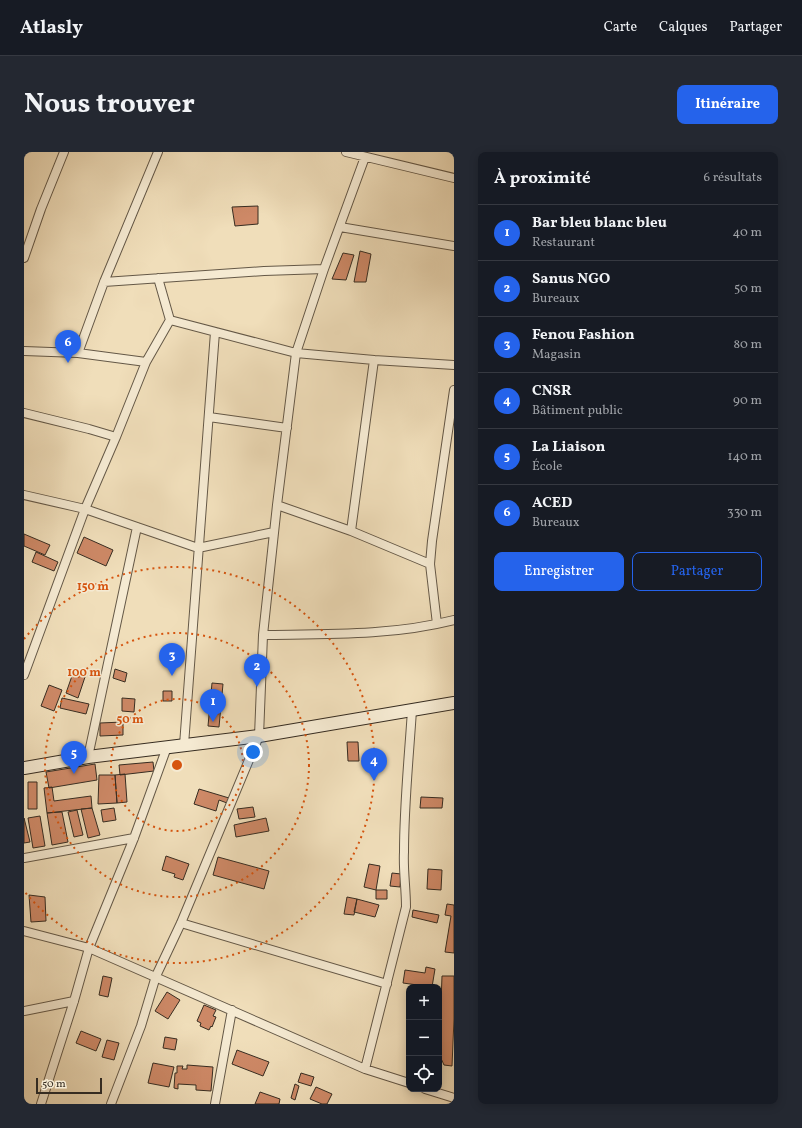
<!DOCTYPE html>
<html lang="fr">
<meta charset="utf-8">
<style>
:root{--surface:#171b24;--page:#242831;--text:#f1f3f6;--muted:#9ea1a6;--line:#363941;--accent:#2563eb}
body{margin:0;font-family:Vollkorn,serif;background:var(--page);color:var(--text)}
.controls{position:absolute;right:12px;bottom:12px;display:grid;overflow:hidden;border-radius:8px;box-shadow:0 2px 10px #0003}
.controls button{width:36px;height:36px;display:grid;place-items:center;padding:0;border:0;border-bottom:1px solid var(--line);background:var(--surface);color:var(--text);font:20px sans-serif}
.scale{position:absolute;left:12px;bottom:10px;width:66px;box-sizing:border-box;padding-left:4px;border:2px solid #362c21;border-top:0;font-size:11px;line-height:14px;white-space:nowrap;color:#362c21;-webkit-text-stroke:3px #f5ead2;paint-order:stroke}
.you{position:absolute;left:229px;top:600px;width:14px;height:14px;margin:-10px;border:3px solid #fff;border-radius:50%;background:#1a73e8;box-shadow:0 0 0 6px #1a73e833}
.badge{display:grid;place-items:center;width:26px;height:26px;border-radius:50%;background:var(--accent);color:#fff;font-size:13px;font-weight:700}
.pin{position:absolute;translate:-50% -33px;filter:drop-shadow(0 1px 2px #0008)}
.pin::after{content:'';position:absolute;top:21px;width:14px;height:12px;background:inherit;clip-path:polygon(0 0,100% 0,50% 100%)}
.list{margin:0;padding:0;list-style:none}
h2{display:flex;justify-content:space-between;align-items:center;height:52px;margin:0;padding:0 16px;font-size:17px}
h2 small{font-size:13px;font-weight:400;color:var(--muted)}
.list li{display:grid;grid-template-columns:26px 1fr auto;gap:12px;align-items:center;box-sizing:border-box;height:56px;padding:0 16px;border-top:1px solid var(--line)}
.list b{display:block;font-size:15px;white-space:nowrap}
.list p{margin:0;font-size:13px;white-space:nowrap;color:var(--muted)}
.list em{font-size:13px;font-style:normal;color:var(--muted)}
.actions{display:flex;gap:8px;padding:12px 16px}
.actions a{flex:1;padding:9px 0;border:1px solid var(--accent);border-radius:8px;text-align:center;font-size:14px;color:var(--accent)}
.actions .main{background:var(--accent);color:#fff}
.icon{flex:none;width:22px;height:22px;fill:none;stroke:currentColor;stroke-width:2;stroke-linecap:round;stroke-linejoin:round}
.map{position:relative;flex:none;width:430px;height:952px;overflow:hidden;border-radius:8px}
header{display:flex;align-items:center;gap:24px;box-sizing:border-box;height:56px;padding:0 20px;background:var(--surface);border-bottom:1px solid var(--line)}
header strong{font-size:19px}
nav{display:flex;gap:22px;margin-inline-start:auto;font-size:14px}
.intro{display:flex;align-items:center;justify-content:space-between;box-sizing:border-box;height:96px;padding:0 24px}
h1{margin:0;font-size:28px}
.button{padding:10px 18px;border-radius:8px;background:var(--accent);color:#fff;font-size:14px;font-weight:700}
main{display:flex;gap:24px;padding:0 24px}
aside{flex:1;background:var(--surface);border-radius:8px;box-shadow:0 2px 10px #0003}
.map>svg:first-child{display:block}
.building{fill:#ce8967;stroke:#362c21}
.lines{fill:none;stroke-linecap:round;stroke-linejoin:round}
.street-casing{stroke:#645847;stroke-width:10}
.secondary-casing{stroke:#362c21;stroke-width:14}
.street{stroke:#f5ead2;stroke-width:8}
.secondary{stroke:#f5ead2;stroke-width:12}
.ring{fill:none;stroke:#d6540e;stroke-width:2;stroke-dasharray:2 4}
.centre{fill:#d6540e;stroke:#f5ead2;stroke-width:2}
.ring-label{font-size:12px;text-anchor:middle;font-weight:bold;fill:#d6540e;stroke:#f5ead2;stroke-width:3;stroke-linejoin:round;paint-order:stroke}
</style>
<header>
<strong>Atlasly</strong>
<nav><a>Carte</a><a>Calques</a><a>Partager</a></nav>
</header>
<div class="intro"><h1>Nous trouver</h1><a class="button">Itinéraire</a></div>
<main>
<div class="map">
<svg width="430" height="952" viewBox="0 0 430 952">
<rect width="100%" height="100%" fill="#f0deba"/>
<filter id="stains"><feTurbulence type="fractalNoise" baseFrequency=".005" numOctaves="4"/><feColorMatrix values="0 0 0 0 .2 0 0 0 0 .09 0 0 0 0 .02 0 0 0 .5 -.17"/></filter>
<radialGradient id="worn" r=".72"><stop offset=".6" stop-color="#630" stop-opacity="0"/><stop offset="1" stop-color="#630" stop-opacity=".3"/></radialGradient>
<path class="building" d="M234,54V72L211,74L208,55Z
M336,99L347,102L342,130H330Z
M319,101L330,103L322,128L308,127Z
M0,382L26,393L21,403L0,394Z
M60,385L89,398L82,414L53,401Z
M12,400L34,410L30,419L8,410Z
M91,517L103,521L101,530L89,526Z
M49,521L61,525L54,546L42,541Z
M188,531L199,532L195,575L184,574Z
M25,533L38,538L30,559L17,554Z
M139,539H148V549H139Z
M38,546L65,552L62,562L36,556Z
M98,546L111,547L110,560L98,559Z
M99,570V583L76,584V571Z
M323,590H334L335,609H324Z
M129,610L130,619L96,623L95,613Z
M71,612L73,628L25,636L22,620Z
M101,622L103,650L93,651L91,623Z
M75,623H91L93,651L74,652Z
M4,630H13V657H4Z
M28,635L30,649L67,644L68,656L23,661L20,636Z
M175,637L205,646L203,651L195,648L192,659L170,652Z
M397,645L419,646L418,656H396Z
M229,655L231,665L215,667L213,657Z
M68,656L76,683L64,686L57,657Z
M90,656L92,668L79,670L77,658Z
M53,658L59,683L50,685L44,660Z
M38,660L44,690L28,693L23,661Z
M16,664L21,694L9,696L4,666Z
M0,666L6,690L0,691Z
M242,666L245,679L212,685L210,673Z
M142,704L165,712L159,728L150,725L151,722L138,718Z
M194,705L245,719L240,737L189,723Z
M345,712L356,714L352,738L340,735Z
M404,717L418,718L417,738L403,737Z
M368,721L377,722L376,735L366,734Z
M352,738H363V747H352Z
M5,743L21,745L22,769L7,770Z
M323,745L333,747L330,763L320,762Z
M333,747L355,753L351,765L330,760Z
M423,752L430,753V801L421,800L427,764L421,763Z
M389,758L415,763L413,771L388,765Z
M402,815L411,817L408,835L379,831L381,818L401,821Z
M79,824L88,826L84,845L75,843Z
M418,824H430V867L428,914L420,913L415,902Z
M143,840L156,848L144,867L131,859Z
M180,853L192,858L189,864L192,865L188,875L187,874L185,878L176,874L177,871L173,869Z
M57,879L77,887L72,899L52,891Z
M141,885L153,887L151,898L139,896Z
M83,888L95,891L90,908L78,905Z
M213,898L245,910L239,924L208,912Z
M129,911L150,915L145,935L124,931Z
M163,913L189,915L187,939L172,938V933L154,932V937L150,936L151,921H153V914H159L158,917H163Z
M277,921L290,925L287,934L274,930Z
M271,932L275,934L271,948L267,946Z
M292,935L308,942L303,952H298L286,947Z
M236,940L256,947L255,952H231Z"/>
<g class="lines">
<g class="street-casing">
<path id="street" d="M322,0L430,26
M316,75L430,94
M0,106L17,57L40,0
M134,126L146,168L272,201L350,208L430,213
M80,130L240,119L300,117
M0,199L54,201L122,210
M54,201L80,130L134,0
M0,261L65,277L92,285
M185,265L263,276
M0,343L61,357L174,396L250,380
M253,353L327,379L406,412
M327,379L350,208
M413,472L406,412L408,389L430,238
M239,483C303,482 367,484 430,468
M0,523L61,357L92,285L122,210L146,168
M160,593L191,180
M64,605L113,375
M0,706L110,686
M157,771L363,832
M0,779L65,796L341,917L385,931
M0,859L50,849
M341,917L382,755C382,736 379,718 380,700C380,652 385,605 388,558
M401,937L430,946
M17,952L50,849L65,796L110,686L143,595
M87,952L117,874L132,824L157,771L235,584L239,483L253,353L272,201L300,117L341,5
M191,952L208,858"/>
</g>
<g class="secondary-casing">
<path id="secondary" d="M0,616L64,605L235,584L430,551"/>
</g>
<use href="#street" class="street"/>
<use href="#secondary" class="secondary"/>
</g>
<g class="ring">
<circle cx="153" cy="613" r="66"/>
<circle cx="153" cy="613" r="132"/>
<path d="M0 487A198 198 0 1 1 0 739"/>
</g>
<circle cx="153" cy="613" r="6" class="centre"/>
<g class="ring-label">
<text x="69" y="438">150 m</text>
<text x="60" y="524">100 m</text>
<text x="106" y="571">50 m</text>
</g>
<rect width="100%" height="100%" filter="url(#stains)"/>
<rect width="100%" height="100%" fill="url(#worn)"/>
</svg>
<div class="controls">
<button>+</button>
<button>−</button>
<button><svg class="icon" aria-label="locate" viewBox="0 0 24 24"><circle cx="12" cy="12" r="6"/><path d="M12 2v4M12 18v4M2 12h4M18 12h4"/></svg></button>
</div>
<div class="scale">50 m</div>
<div class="you"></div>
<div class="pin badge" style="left:189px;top:570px">1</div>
<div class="pin badge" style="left:233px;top:535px">2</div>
<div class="pin badge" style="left:148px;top:524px">3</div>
<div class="pin badge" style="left:350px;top:629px">4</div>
<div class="pin badge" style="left:50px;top:622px">5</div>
<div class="pin badge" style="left:44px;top:211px">6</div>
</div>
<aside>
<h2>À proximité<small>6 résultats</small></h2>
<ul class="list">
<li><span class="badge">1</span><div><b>Bar bleu blanc bleu</b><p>Restaurant</p></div><em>40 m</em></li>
<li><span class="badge">2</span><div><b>Sanus NGO</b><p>Bureaux</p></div><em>50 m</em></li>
<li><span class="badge">3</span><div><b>Fenou Fashion</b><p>Magasin</p></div><em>80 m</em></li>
<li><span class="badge">4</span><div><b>CNSR</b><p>Bâtiment public</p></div><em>90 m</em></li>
<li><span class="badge">5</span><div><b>La Liaison</b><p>École</p></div><em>140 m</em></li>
<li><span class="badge">6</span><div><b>ACED</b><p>Bureaux</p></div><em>330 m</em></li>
</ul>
<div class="actions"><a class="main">Enregistrer</a><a>Partager</a></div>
</aside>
</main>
